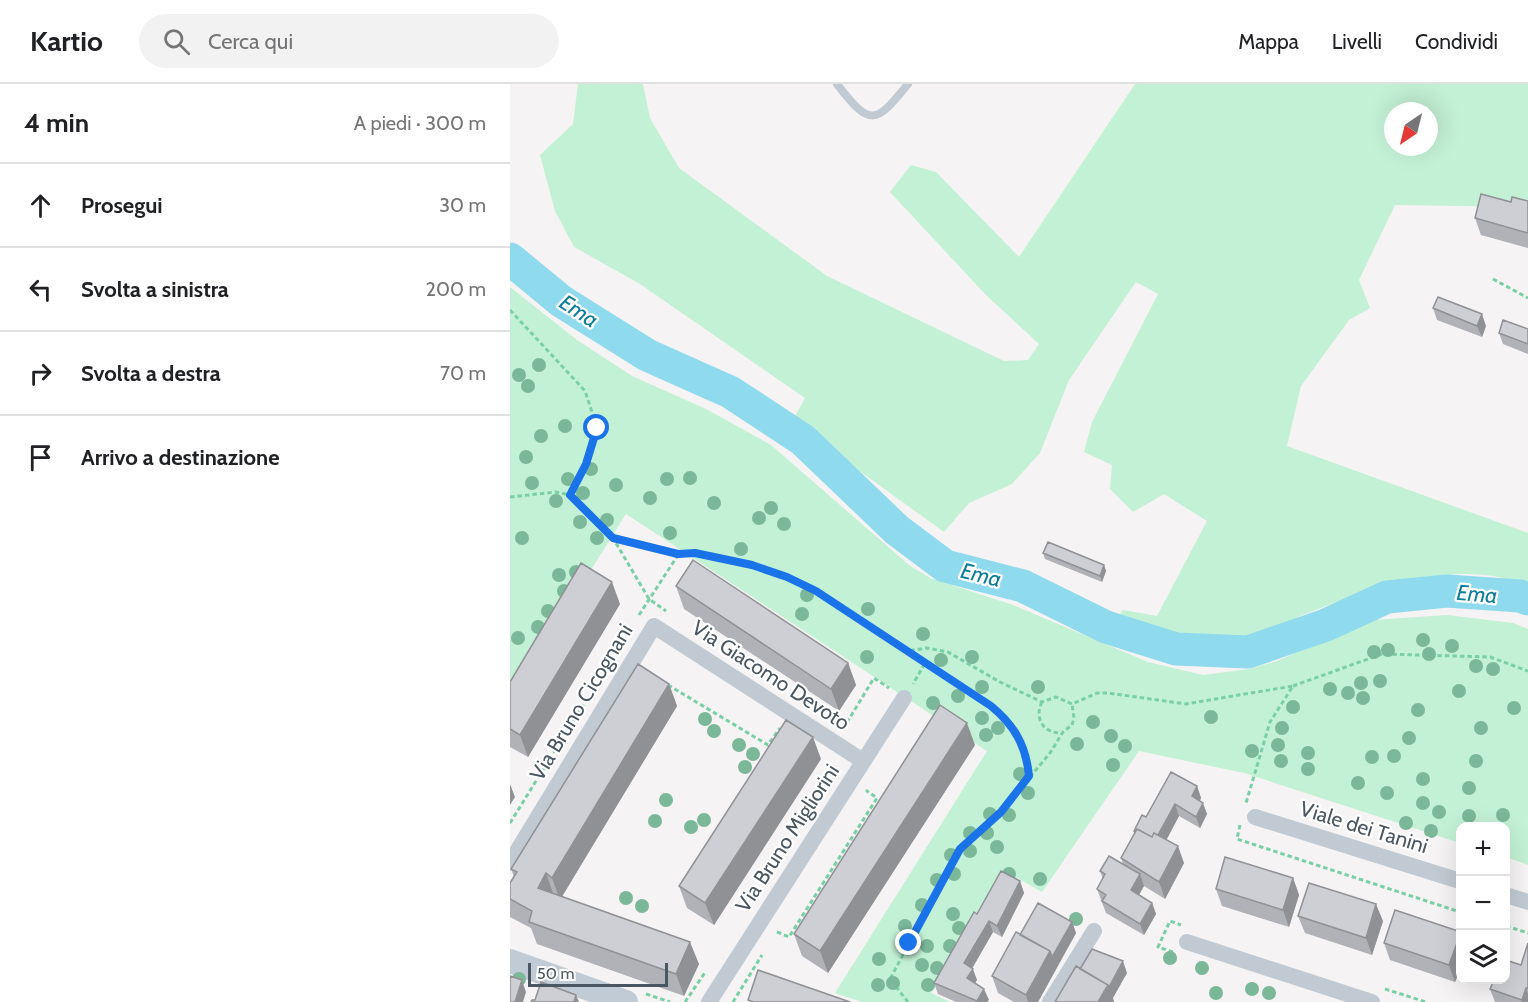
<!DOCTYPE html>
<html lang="it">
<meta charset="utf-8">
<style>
:root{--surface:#fff;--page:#f2f2f2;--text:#202124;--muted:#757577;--line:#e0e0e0}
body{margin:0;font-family:Cabin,sans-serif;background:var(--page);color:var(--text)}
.controls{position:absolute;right:18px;bottom:18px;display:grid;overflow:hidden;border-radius:12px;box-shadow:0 6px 24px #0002}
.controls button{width:54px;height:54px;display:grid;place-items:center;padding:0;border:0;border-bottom:2px solid var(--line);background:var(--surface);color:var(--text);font:30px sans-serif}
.compass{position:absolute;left:874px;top:18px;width:54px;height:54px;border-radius:50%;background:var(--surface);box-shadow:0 6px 24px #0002;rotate:215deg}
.scale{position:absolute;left:18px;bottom:15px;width:140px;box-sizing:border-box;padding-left:6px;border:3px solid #4a5661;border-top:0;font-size:16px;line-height:21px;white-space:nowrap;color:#4a5661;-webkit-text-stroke:4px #fff;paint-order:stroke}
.stop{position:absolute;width:18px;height:18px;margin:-14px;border:4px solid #1a73e8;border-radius:50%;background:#fff}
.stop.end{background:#1a73e8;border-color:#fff;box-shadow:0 2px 6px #0008}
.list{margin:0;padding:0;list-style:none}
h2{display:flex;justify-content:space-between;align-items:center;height:78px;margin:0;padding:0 24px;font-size:26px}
h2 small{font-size:20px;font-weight:400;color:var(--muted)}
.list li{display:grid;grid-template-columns:39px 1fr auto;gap:18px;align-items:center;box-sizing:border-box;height:84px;padding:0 24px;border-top:2px solid var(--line)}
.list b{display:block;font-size:22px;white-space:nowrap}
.list em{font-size:20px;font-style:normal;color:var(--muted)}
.icon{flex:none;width:33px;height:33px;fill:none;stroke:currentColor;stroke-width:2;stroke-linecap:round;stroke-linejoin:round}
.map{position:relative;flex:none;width:1018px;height:918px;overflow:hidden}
header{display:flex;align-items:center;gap:36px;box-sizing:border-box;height:84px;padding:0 30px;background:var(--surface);border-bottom:2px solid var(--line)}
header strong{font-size:28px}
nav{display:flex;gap:33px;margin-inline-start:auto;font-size:21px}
.search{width:420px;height:54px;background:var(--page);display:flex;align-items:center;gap:15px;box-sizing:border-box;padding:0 21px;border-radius:33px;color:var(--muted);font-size:22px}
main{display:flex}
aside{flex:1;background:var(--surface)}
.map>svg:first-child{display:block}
.green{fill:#c3f1d5;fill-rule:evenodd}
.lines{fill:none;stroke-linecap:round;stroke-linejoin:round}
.river{stroke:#90daee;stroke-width:33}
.path{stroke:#7ad0a6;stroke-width:3;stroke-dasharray:4.5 3;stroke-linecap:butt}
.lane{stroke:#c1cad2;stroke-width:8}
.street{stroke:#c1cad2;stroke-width:16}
.secondary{stroke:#c1cbd6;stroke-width:24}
.tree{fill:#7bb799}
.wall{fill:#b0b2b7}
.shaded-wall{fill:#909195}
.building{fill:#cdcfd5;stroke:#909195;stroke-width:1.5}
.route{stroke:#1a73e8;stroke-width:8}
.labels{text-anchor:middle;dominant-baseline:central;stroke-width:4.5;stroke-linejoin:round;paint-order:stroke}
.street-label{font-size:21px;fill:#4a5661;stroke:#fff}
.water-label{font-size:22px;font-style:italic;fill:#0c7c9b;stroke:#fff}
</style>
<header>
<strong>Kartio</strong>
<div class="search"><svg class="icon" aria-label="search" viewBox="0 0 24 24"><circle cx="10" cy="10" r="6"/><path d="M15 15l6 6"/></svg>Cerca qui</div>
<nav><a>Mappa</a><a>Livelli</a><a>Condividi</a></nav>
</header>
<main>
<aside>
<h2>4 min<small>A piedi · 300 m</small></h2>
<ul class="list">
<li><svg class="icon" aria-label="ahead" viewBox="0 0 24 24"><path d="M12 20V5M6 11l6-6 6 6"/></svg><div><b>Prosegui</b></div><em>30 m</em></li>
<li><svg class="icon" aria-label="left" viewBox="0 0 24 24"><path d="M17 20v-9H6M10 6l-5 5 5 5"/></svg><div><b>Svolta a sinistra</b></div><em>200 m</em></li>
<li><svg class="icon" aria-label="right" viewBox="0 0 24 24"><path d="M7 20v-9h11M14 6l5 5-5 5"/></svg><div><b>Svolta a destra</b></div><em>70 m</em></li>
<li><svg class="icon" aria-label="arrive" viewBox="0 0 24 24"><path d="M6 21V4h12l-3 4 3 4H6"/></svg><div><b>Arrivo a destinazione</b></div></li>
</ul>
</aside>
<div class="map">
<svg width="1018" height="918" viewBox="0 0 1018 918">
<rect width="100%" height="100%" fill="#f5f3f3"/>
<path class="green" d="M68,0H133L140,34L169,84L317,192L494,277L518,276L529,260L475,210L380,108L401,81L426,88L509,173L625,0H1018V123L885,121L849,196L860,224L839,236L791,302L777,362L1018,449V503C952,470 854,507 790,532C771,540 750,552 731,556C690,564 644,549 606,536L613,526L647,532L697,437L654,410L623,428L600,405L602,381L574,368L582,338L648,210L626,198L559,296L530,369L502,400L459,419L434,448L333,375L285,332L295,314L130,200L64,163L45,127L30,71L63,40ZM883,27H919V63H883Z
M0,203L67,256L122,292L196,325L261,361L399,481L420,494L503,521L638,578L693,591L739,585L767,577L863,536L937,531L1003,539L1018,545V781L996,773V742H950V759L734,689L629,667L532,808L493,786L421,909L440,918H352L325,909L477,667L116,430L0,614Z"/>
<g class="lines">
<path class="river" d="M0,175L51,217L137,271L220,308L293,356L387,446L435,482L513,502L596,543L666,565L738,568L816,541L877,513L937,507L1010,512L1018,515"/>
<path class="path" d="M983,195L1018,214
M0,226L75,307L87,343L76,380L60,411
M0,413L46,408L60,411L103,454L139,515L156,527
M104,455L168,470L185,469L242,481L277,493L306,507L397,567L417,564L438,568L490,598L532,618L546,613L562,620L587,609H598L676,620L783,602L760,638L736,719
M129,531L168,471
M397,567L415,579L403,600
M415,579C463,610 513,628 519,692
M158,601L258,661L270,644
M783,602L872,570L980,573L1018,587
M532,618C524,634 533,649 551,649
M333,645L364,594L379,604
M0,739L75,618
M730,741L727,755L950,828
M996,842L1018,849
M267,848L279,853L367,714L357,707L358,706
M663,868L648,863L660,837L671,841
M875,905L916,918
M136,910L160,918
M175,918L196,887
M223,918L252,871
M398,918L380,895L450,765L491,728L540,669L553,648L562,641L564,634L562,620"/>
<path class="lane" d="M327,0C360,43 365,41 398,0"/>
<path class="street" d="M745,733L950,797
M0,779L144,542L353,677
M996,811L1018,818
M677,858L862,918
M199,918L394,614
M540,918L584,847"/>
<path class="secondary" d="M0,877L116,918"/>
</g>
<g class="tree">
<circle cx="29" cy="281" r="7"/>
<circle cx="9" cy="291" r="7"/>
<circle cx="18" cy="302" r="7"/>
<circle cx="55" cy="342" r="7"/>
<circle cx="31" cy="352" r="7"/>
<circle cx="16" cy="373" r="7"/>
<circle cx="81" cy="385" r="7"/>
<circle cx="180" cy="394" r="7"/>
<circle cx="58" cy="395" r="7"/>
<circle cx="157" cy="395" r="7"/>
<circle cx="22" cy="399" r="7"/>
<circle cx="106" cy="401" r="7"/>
<circle cx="73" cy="409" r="7"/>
<circle cx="140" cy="414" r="7"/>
<circle cx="46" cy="417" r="7"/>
<circle cx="204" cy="419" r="7"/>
<circle cx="261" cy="424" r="7"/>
<circle cx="249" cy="434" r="7"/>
<circle cx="97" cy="436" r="7"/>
<circle cx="70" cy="438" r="7"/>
<circle cx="274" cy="440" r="7"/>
<circle cx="160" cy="449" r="7"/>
<circle cx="12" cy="454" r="7"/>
<circle cx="87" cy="454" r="7"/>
<circle cx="231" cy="465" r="7"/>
<circle cx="66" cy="488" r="7"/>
<circle cx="49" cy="491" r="7"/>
<circle cx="54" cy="507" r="7"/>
<circle cx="297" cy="511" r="7"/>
<circle cx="358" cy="525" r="7"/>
<circle cx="38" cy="527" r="7"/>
<circle cx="292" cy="530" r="7"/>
<circle cx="28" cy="543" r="7"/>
<circle cx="413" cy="550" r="7"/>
<circle cx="8" cy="554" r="7"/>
<circle cx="913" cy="556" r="7"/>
<circle cx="942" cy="562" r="7"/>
<circle cx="878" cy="566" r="7"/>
<circle cx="864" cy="568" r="7"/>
<circle cx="919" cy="570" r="7"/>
<circle cx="357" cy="573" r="7"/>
<circle cx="462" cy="573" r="7"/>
<circle cx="431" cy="576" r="7"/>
<circle cx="966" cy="582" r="7"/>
<circle cx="983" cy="585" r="7"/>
<circle cx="870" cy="597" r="7"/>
<circle cx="851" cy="599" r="7"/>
<circle cx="472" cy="603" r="7"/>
<circle cx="528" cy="603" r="7"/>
<circle cx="820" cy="605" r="7"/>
<circle cx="949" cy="607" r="7"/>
<circle cx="838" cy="609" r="7"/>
<circle cx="448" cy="612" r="7"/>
<circle cx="853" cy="614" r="7"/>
<circle cx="423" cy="619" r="7"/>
<circle cx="783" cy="623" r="7"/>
<circle cx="1004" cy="624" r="7"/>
<circle cx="908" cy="626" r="7"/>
<circle cx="701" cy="633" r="7"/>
<circle cx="472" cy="634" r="7"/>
<circle cx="195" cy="635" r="7"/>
<circle cx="583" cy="638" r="7"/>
<circle cx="488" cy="644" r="7"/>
<circle cx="772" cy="644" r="7"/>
<circle cx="971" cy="644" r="7"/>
<circle cx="204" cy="647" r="7"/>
<circle cx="476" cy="651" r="7"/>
<circle cx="601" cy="652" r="7"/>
<circle cx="899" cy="654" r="7"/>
<circle cx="567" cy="660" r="7"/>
<circle cx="229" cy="661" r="7"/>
<circle cx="768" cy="661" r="7"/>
<circle cx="615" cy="662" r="7"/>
<circle cx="742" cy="667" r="7"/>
<circle cx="798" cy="669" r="7"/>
<circle cx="243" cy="670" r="7"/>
<circle cx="884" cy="672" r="7"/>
<circle cx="862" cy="673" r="7"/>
<circle cx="771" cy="677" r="7"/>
<circle cx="966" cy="677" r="7"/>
<circle cx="603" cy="681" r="7"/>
<circle cx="235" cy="683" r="7"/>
<circle cx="798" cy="685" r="7"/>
<circle cx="510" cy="690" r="7"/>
<circle cx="913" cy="695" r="7"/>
<circle cx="848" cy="699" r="7"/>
<circle cx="959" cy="704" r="7"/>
<circle cx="518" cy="709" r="7"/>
<circle cx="877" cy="709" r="7"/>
<circle cx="156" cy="716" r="7"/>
<circle cx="913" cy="719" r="7"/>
<circle cx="929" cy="728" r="7"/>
<circle cx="480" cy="730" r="7"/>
<circle cx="499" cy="731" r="7"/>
<circle cx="993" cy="731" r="7"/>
<circle cx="959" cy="732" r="7"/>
<circle cx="194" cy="736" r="7"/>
<circle cx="145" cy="737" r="7"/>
<circle cx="896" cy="739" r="7"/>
<circle cx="181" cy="743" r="7"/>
<circle cx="921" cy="747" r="7"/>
<circle cx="460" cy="749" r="7"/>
<circle cx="477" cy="749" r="7"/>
<circle cx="487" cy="763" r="7"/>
<circle cx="460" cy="767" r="7"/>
<circle cx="441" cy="771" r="7"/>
<circle cx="444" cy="790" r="7"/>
<circle cx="499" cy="790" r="7"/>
<circle cx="530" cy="795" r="7"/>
<circle cx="427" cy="796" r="7"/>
<circle cx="116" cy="814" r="7"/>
<circle cx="412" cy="821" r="7"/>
<circle cx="132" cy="822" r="7"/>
<circle cx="443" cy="830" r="7"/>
<circle cx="566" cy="835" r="7"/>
<circle cx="395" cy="842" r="7"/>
<circle cx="449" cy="844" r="7"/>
<circle cx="417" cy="862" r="7"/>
<circle cx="440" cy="862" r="7"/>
<circle cx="660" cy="874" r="7"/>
<circle cx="369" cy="875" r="7"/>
<circle cx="412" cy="881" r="7"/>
<circle cx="427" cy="884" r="7"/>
<circle cx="692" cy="884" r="7"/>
<circle cx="9" cy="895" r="7"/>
<circle cx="383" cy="899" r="7"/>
<circle cx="368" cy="901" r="7"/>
<circle cx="418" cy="901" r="7"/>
<circle cx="742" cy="905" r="7"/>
<circle cx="706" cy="909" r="7"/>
<circle cx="759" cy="909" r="7"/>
</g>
<path class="wall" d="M1018,117V164L971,151L965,134L1001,118Z
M923,224L976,242L972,253L927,236Z
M1018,245V270L993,260L989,249Z
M533,469L594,481L596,487L592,498L535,475Z
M166,502L338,579L346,601L329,627L174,525Z
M110,520L18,673L0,663V598Z
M159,600L167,622L52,812L189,880L174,912L27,860L21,844L0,833V799L4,793L1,785Z
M465,661L318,889L292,872L284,850Z
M311,675L204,841L177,824L169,802Z
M687,702L691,714L690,717L697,730L690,744L669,732L656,756L674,779L655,815L634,802L629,811L642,819L646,830L634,851L596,829L587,805L593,795L590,787L613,780L611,774L624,749V747L636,733Z
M783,794L789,811L779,843L712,822L706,805Z
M510,797L514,809L492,853L483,848L462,885L467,896L465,899L479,916L477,918H446L428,910L424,899Z
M788,832L873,837L862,871L795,849Z
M562,838L566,849L528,918H504L488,909L482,892L510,851Z
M951,848V883L945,898L880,876L874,859Z
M1018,859V918H985L980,905L1011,881Z"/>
<path class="shaded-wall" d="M972,230L976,242L972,253L967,242Z
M594,481L596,487L592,498L590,492Z
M102,498L110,520L18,673L10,651Z
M338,579L346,601L329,627L321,605Z
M159,600L167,622L50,816L42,794Z
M457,639L465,661L318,889L310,867Z
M303,653L311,675L204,841L195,819Z
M0,700L5,713L0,721Z
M687,702L691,714L686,724L682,712Z
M693,719L697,730L690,744L686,733Z
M665,720L669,732L649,770L644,758Z
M668,762L674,779L655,815L649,798Z
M36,789L44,812L28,804Z
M630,790L634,802L625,817L621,806Z
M783,794L789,811L779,843L773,826Z
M510,797L514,809L492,853L487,842Z
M642,819L646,830L634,851L630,840Z
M866,820L873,837L862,871L856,854Z
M479,837L483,848L458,891L454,879Z
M562,838L566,849L528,918H518L516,911L540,867Z
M951,848V883L945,898L939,881Z
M180,858L189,880L174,912L166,890Z
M613,877L617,889L603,914L604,918H588Z
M463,885L467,896L461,905L457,894Z
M12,896L16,908L13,918H5Z
M1016,904L1018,910V918H1012V916Z
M474,905L479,916L477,918H467Z
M66,911L69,918H64Z"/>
<path class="building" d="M971,110L1001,118L1002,113L1018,117V149L965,134Z
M928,213L972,230L967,242L923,224Z
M993,236L1018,245V260L989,249Z
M538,458L594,481L590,492L533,469Z
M183,476L338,579L321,605L166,502Z
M71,479L102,498L10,651L0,645V598Z
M128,580L159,600L42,794L36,789L28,804L180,858L166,890L19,838L22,827L0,815V799L7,788L1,785Z
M430,621L457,639L310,867L284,850Z
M276,636L303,653L195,819L169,802Z
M661,688L687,702L682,712L693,719L686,733L665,720L648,751L644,749L642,753L627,745L625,748L624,747L632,731L636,733Z
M627,745L642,753L644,749L668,762L649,798L611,774Z
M599,772L630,790L621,806L642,819L630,840L592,817L596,811L587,805L595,790L590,787Z
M715,773L783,794L773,826L706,805Z
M491,787L510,797L487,842L479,837L454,879L463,885L457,894L474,905L467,917L424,899L464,828L467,830Z
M799,799L866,820L856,854L788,832Z
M528,819L562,838L542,873L540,867L510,851Z
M885,826L951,848L939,881L874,859Z
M506,848L540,867L516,911L482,892Z
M1018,859V904H1016L1012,916L980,905L984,896H996V876L1011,881Z
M582,865L613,877L599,903L598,901L570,885Z
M566,882L598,901L588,918H545Z
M248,886L340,918H243L238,916Z
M0,892L12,896L5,918H0Z
M31,898L66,911L64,918H21L22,916H25Z"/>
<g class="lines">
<path class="route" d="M87,344L76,380L60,411L103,454L168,470L185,469L242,481L277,493L306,507L481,622C504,641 516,661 519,692L491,728L450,765L399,859"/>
</g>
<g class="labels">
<g class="street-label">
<text transform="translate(261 591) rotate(33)">Via Giacomo Devoto</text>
<text transform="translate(71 618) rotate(-59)">Via Bruno Cicognani</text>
<text transform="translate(854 743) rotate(17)">Viale dei Tanini</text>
<text transform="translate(277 754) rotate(-57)">Via Bruno Migliorini</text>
</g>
<g class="water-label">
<text transform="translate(69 227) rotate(33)">Ema</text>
<text transform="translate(471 491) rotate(14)">Ema</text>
<text transform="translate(967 510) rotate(5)">Ema</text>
</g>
</g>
</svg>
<div class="controls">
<button>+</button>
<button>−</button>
<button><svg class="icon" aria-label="layers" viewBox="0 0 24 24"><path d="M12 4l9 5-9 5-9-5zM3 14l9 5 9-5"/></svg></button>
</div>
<svg class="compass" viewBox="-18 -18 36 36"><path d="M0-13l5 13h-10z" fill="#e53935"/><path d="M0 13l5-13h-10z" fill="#757577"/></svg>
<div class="scale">50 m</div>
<div class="stop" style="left:87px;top:344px"></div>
<div class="stop end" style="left:399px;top:859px"></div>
</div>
</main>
